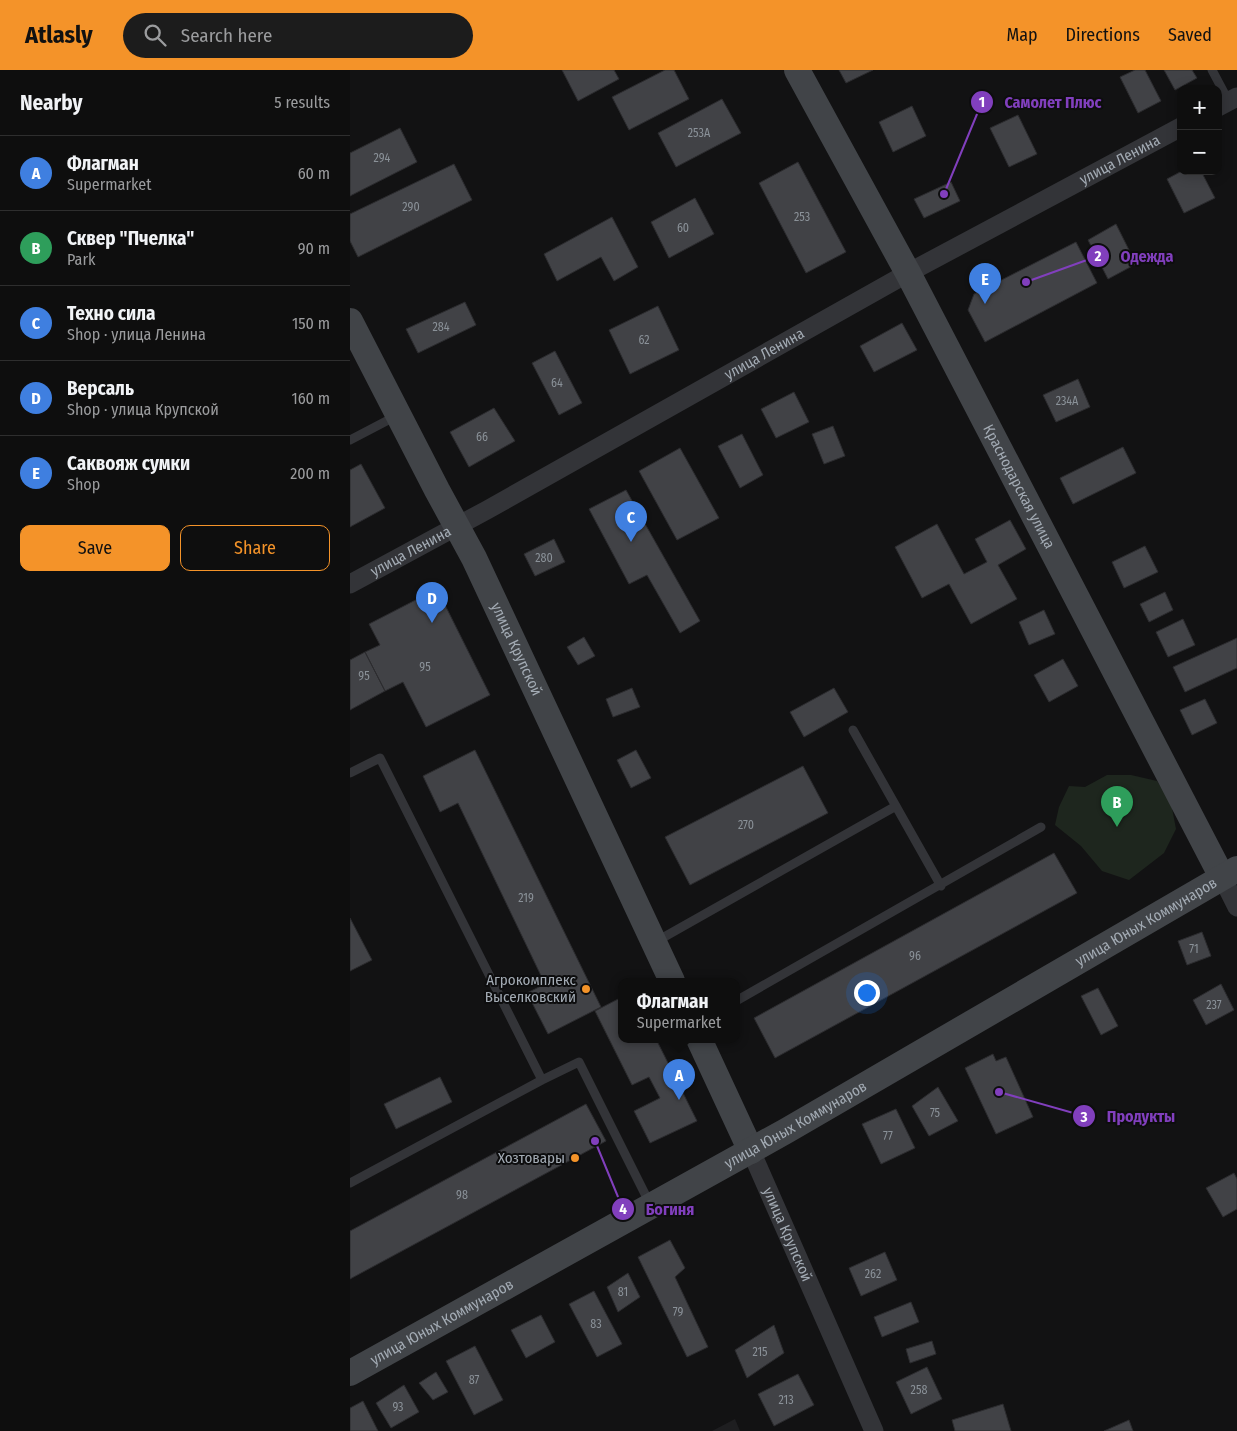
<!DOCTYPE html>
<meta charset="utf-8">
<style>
:root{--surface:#0e0e0e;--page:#1c1c1c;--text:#f1f3f6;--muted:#9b9c9e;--line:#2e2e2e;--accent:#f49329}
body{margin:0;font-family:"Fira Sans Condensed",sans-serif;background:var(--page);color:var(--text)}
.controls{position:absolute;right:15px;top:15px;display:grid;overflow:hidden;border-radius:10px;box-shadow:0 2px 12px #0003}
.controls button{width:45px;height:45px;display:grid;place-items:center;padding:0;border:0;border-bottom:1px solid var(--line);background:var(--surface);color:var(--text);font:25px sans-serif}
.you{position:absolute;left:516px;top:922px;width:18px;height:18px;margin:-12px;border:4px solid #fff;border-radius:50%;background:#1a73e8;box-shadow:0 0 0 8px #1a73e833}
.badge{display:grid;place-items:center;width:32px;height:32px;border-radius:50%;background:var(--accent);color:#fff;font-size:16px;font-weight:700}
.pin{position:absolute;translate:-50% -41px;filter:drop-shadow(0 1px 2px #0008)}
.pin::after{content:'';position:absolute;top:26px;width:18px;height:15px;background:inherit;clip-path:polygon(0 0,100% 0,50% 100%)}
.popup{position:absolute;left:268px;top:908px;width:122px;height:65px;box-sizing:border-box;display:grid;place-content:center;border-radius:10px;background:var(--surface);filter:drop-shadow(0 1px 4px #0005);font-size:16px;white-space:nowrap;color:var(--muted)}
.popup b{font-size:19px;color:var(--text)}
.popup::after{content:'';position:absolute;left:50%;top:100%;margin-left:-10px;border:10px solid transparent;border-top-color:var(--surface)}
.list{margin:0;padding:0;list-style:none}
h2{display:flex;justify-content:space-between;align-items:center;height:65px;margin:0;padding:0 20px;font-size:21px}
h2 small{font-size:16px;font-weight:400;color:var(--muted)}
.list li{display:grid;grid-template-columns:32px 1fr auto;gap:15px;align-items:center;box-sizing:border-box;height:75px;padding:0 20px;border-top:1px solid var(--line)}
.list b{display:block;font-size:19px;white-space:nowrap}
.list p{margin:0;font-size:16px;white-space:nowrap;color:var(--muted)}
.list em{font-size:16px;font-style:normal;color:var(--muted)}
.actions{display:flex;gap:10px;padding:15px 20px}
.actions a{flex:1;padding:11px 0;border:1px solid var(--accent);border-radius:10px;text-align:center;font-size:18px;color:var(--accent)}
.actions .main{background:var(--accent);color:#111}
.icon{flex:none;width:28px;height:28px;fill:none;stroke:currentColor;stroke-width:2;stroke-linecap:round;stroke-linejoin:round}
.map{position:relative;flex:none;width:887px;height:1361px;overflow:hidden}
header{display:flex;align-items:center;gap:30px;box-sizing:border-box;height:70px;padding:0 25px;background:var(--accent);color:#111}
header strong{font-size:24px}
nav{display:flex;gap:28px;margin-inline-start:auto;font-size:18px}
.search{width:350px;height:45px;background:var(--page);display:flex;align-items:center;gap:12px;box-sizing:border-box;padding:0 18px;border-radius:28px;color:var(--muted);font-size:19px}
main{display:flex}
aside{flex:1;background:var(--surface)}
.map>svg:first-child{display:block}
.built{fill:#1e1e20}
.park{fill:#1e261e}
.building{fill:#414246;stroke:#2c2c2f}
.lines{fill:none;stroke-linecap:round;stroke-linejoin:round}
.lane{stroke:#333438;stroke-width:9}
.street{stroke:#333438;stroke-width:19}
.secondary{stroke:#414448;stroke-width:26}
.poi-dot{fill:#f49329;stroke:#0d0d0e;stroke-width:2}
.labels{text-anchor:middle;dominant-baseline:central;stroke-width:4;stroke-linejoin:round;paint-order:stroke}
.number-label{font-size:12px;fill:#8a9198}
.street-label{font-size:15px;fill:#a3abb4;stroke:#0d0d0e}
.poi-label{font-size:15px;fill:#a3abb4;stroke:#0d0d0e;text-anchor:end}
.leader{fill:none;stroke:#813fbd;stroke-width:2}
.callout-dot{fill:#813fbd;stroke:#0d0d0e;stroke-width:2}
.mark-label{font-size:15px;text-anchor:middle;font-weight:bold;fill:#fff}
.callout-label{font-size:16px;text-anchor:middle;font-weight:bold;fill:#813fbd;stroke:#0d0d0e;stroke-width:4;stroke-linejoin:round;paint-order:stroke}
</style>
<header>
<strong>Atlasly</strong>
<div class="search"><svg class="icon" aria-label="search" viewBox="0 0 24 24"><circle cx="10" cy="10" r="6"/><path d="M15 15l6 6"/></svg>Search here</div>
<nav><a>Map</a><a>Directions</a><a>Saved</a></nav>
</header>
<main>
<aside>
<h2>Nearby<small>5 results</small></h2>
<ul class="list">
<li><span class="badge" style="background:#3f7fe0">A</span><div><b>Флагман</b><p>Supermarket</p></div><em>60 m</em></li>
<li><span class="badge" style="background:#2e9e5b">B</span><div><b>Сквер &quot;Пчелка&quot;</b><p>Park</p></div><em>90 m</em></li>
<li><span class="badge" style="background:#3f7fe0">C</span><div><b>Техно сила</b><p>Shop · улица Ленина</p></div><em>150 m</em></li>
<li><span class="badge" style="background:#3f7fe0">D</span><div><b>Версаль</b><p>Shop · улица Крупской</p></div><em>160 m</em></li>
<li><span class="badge" style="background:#3f7fe0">E</span><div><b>Саквояж сумки</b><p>Shop</p></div><em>200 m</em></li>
</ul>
<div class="actions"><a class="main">Save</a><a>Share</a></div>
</aside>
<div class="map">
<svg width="887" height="1361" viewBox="0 0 887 1361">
<rect width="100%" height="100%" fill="#121213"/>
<path class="built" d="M385,1349L390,1361H362Z"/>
<path class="park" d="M757,705H781L807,711L821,733L826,759L814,783L779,810L752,801L731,776L705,755L709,737L719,716L735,717Z"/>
<path class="building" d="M212,0H264L269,9L228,31Z
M315,0H324L339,29L279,60L262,27Z
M489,0H523L496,13Z
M785,0H795L811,31L788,43L770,7Z
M814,0H842L847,8L825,20Z
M372,29L391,63L326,97L308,63Z
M562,36L576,66L543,82L529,52Z
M668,45L687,84L659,97L640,58Z
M50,58L67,92L0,126V83Z
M448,92L496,182L456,203L409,113Z
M104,94L122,130L8,187L0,171V144Z
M832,101H851L865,128L834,143L817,109Z
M601,112L610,131L574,148L564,129Z
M345,128L364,164L319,188L301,152Z
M262,147L288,197L264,211L251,187L207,211L194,184Z
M766,154L786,194L758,209L738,170Z
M726,172L747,213L635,272L618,240L624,224Z
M115,232L126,255L68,283L56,259Z
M308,236L329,280L280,304L259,260Z
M552,253L567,280L524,302L510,276Z
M205,281L232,333L209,345L182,293Z
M728,309L740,337L706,352L693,325Z
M444,322L459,352L426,368L411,339Z
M144,338L165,371L119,397L100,362Z
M483,356L495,386L474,394L462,364Z
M392,364L413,405L390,418L368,376Z
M773,377L786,403L723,434L710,408Z
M330,378L369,448L327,470L289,401Z
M11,394L35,438L0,457V400Z
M276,420L350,551L330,563L297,505L279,514L239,439Z
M660,450L676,479L648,495L667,529L621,554L599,514L572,528L545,477L587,454L614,504L637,492L625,469Z
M204,469L215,492L185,506L174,484Z
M795,476L808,502L774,518L762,492Z
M87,519L140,625L76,657L53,612L35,621L15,582L30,575L19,554Z
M815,522L823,540L799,552L790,534Z
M694,540L705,564L679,575L669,552Z
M833,549L845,575L818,587L806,562Z
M234,567L245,586L228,595L217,577Z
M887,568V598L835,622L823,597Z
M15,582L35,621L0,640V590Z
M713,589L728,616L699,632L684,605Z
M282,618L290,637L263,647L256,629Z
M484,618L498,642L454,667L440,642Z
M855,629L867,653L842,665L830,640Z
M125,680L251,937L198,964L177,923L195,914L108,733L90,742L73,706Z
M286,680L301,708L281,718L267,690Z
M453,696L478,743L340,815L315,767Z
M704,783L727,823L425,988L404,948Z
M0,848L22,890L0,901Z
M852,862L861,886L837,895L828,871Z
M871,914L884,940L856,955L843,930Z
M748,918L768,956L751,965L731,926Z
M272,927V969H306L347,1051L300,1073L284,1041L310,1028L299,1007L282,1015L245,941Z
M643,984L646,991L656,987L683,1047L646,1064L615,998Z
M90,1007L102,1032L46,1059L34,1034Z
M588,1017L608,1051L579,1066L562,1036Z
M236,1034L256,1071L0,1209V1161Z
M546,1039L565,1078L531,1094L512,1054Z
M884,1103L887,1109V1139L873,1147L856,1118Z
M320,1170L335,1198L325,1207L358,1277L337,1287L288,1187Z
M535,1182L547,1210L511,1226L499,1198Z
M278,1203L290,1227L268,1242L257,1217Z
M244,1221L272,1274L247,1287L219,1234Z
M561,1232L569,1252L532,1267L524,1247Z
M191,1245L205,1272L176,1288L161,1260Z
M424,1255L434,1283L397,1308L385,1280Z
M582,1271L586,1284L560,1293L556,1279Z
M125,1276L153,1330L124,1345L96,1291Z
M577,1297L592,1329L561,1344L546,1312Z
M86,1302L98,1322L83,1330L69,1313Z
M448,1304L464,1335L424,1356L408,1324Z
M54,1315L69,1342L41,1358L26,1333Z
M13,1331L28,1361H0V1338Z
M653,1334L661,1361H605L602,1350Z
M779,1350L783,1361H754Z"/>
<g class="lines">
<path class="lane" d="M862,0L879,32
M0,370L46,346
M503,660L591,816
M0,703L30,688L192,1010L229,992L300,1134
M307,871L546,736
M386,931L691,757
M0,1113L192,1010"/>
<g class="street">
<path d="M868,37L887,27"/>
<path id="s1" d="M0,514L137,440L558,203L831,57"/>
<path d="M872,807L887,837"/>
<path id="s2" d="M401,1081L524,1361"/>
</g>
<g class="secondary">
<path id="s3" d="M447,0L558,203L872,807"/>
<path id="s4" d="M0,251L87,420L124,488L322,911"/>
<path d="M349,969L401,1081"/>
<path id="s5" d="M0,1303L436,1061L887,799"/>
</g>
</g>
<g class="poi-dot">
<circle cx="236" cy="919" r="5"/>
<circle cx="225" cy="1088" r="5"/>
</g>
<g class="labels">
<g class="number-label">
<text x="349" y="63">253А</text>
<text x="32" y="88">294</text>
<text x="61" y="137">290</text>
<text x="452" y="147">253</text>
<text x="333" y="158">60</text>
<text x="91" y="257">284</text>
<text x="294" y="270">62</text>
<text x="207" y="313">64</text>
<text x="717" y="331">234А</text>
<text x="132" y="367">66</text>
<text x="194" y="488">280</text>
<text x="75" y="597">95</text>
<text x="14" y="606">95</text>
<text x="396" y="755">270</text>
<text x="176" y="828">219</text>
<text x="844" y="879">71</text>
<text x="565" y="886">96</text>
<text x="864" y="935">237</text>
<text x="585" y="1043">75</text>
<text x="538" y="1066">77</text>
<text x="112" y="1125">98</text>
<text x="523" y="1204">262</text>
<text x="273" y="1222">81</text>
<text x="328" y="1242">79</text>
<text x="246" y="1254">83</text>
<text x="410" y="1282">215</text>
<text x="124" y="1310">87</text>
<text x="569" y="1320">258</text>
<text x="436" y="1330">213</text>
<text x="48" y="1337">93</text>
</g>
<g class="street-label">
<text stroke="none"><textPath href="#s1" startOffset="879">улица Ленина</textPath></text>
<text stroke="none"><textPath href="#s1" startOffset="474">улица Ленина</textPath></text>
<text stroke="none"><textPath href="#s3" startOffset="472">Краснодарская улица</textPath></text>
<text stroke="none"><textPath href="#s1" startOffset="69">улица Ленина</textPath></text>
<text stroke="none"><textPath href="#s4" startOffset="368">улица Крупской</textPath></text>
<text stroke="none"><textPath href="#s5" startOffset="915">улица Юных Коммунаров</textPath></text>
<text stroke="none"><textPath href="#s5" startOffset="510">улица Юных Коммунаров</textPath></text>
<text stroke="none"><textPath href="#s2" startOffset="91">улица Крупской</textPath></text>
<text stroke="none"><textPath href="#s5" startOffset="105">улица Юных Коммунаров</textPath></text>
</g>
<g class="poi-label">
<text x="226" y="910">Агрокомплекс<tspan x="226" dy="17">Выселковский</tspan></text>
<text x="215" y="1088">Хозтовары</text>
</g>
</g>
<path class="leader" d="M594 124L632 32M676 212L748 186M649 1022L734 1046M245 1071L273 1139"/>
<g class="callout-dot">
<circle cx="594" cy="124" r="5"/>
<circle cx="676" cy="212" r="5"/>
<circle cx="649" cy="1022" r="5"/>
<circle cx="245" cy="1071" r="5"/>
<circle cx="632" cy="32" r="12"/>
<circle cx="748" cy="186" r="12"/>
<circle cx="734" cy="1046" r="12"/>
<circle cx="273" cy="1139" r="12"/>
</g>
<g class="mark-label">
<text x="632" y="37">1</text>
<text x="748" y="191">2</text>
<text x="734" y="1052">3</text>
<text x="273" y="1144">4</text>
</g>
<g class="callout-label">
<text x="703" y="38">Самолет Плюс</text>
<text x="797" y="192">Одежда</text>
<text x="791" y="1052">Продукты</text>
<text x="320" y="1145">Богиня</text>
</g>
</svg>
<div class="controls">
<button>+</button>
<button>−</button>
</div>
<div class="you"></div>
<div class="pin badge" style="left:329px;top:1030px;background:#3f7fe0">A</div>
<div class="popup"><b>Флагман</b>Supermarket</div>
<div class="pin badge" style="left:767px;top:757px;background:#2e9e5b">B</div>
<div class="pin badge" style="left:281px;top:472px;background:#3f7fe0">C</div>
<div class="pin badge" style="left:82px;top:553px;background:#3f7fe0">D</div>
<div class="pin badge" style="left:635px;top:234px;background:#3f7fe0">E</div>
</div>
</main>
